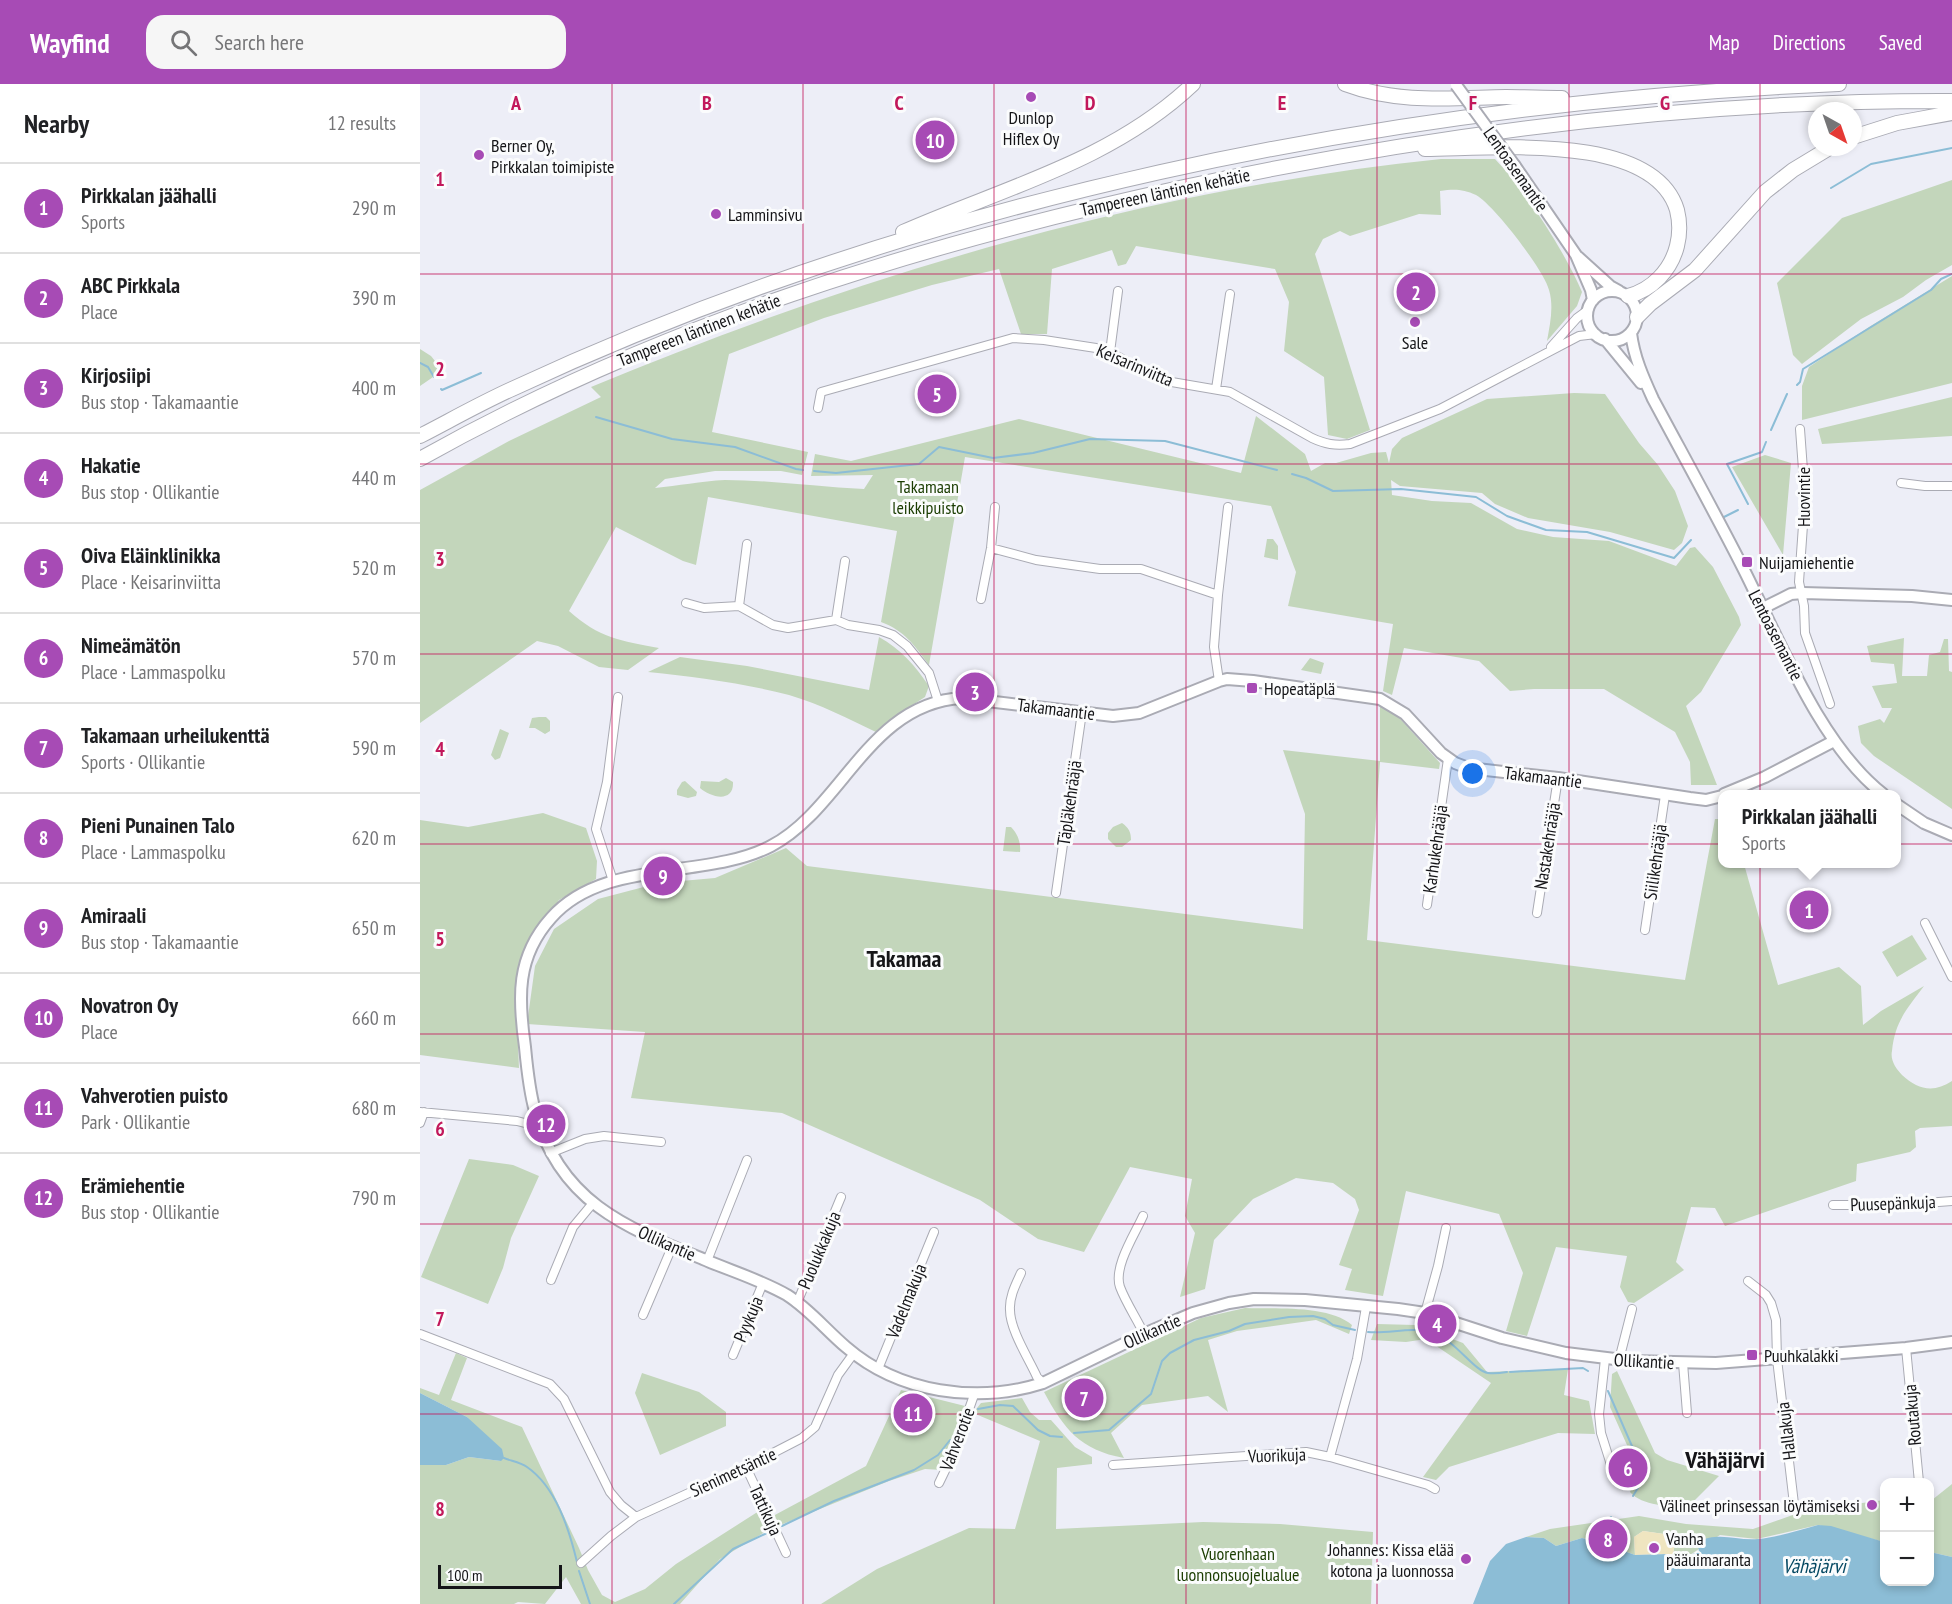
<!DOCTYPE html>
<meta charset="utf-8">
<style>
:root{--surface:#fff;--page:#f6f6f6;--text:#202124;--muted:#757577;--line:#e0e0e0;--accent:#a74bb5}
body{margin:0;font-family:"PT Sans Narrow",sans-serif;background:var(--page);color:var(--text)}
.controls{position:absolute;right:18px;bottom:18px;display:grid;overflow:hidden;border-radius:12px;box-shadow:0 3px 9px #0003}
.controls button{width:54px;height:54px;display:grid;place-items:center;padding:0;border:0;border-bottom:2px solid var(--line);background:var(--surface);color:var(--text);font:30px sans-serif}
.compass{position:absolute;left:1388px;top:18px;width:54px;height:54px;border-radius:50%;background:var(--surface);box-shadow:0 3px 9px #0003;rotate:140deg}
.scale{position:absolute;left:18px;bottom:15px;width:124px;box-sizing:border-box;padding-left:6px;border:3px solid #151518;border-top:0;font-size:16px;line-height:21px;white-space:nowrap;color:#151518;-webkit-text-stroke:4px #fbfcfd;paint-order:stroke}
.you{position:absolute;left:1053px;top:690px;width:21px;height:21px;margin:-15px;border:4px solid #fff;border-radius:50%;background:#1a73e8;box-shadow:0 0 0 9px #1a73e833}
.badge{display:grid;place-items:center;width:39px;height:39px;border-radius:50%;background:var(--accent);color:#fff;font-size:20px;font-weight:700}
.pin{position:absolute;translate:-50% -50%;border:3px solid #fff;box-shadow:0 2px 6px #0006}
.popup{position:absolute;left:1298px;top:706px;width:183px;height:78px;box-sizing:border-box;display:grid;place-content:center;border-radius:12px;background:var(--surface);filter:drop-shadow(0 2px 4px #0005);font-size:20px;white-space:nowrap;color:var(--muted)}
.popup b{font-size:22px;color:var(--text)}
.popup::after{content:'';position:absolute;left:50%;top:100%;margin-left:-12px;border:12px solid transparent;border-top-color:var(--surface)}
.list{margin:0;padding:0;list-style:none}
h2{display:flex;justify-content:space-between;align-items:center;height:78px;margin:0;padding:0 24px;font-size:26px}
h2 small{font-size:20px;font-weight:400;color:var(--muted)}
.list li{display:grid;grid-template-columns:39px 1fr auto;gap:18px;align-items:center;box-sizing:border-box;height:90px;padding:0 24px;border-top:2px solid var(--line)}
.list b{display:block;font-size:22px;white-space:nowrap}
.list p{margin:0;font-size:20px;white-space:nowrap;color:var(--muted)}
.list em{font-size:20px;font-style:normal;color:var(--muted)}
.icon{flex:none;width:33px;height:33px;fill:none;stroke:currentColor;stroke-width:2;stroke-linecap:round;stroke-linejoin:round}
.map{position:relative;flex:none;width:1532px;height:1520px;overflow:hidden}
header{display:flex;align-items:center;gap:36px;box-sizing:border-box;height:84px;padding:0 30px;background:var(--accent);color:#fff}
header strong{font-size:28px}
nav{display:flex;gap:33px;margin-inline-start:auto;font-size:21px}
.search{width:420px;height:54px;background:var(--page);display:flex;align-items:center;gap:15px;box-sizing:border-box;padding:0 21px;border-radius:18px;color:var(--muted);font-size:22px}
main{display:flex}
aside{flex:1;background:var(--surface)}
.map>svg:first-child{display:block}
.green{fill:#c3d6bb}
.sand{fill:#efe5c0}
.water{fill:#8cbdd6}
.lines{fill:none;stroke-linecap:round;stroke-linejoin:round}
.stream{stroke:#8cbdd6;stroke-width:2}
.street-casing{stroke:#aaabb4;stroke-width:10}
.secondary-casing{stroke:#aaabb4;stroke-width:14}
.highway-casing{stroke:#aaabb4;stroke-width:16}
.street{stroke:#fff;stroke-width:8}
.secondary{stroke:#fff;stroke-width:10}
.highway{stroke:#fff;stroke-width:14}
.secondary-bridge-casing{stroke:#aaabb4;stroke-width:14;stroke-linecap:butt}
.secondary-bridge{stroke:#fff;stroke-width:10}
.grid{fill:none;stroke:#c2185b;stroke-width:1.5;stroke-opacity:0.55}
.poi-dot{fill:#a74bb5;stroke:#fbfcfd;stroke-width:2}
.labels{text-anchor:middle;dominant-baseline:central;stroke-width:6;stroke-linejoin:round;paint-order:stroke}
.poi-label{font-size:18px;fill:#151518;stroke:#fbfcfd;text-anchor:start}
.street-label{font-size:18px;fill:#151518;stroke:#fbfcfd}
.park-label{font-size:18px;fill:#1b3d02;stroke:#fbfcfd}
.water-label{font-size:20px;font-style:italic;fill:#064963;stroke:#fbfcfd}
.district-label{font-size:24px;font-weight:bold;fill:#151518;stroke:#fbfcfd}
.grid-label{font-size:20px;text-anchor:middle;font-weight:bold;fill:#c2185b;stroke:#fbfcfd;stroke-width:6;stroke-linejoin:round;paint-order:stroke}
</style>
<header>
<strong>Wayfind</strong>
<div class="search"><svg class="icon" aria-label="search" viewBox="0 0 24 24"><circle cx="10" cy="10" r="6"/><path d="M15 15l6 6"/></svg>Search here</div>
<nav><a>Map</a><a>Directions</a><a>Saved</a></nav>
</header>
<main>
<aside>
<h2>Nearby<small>12 results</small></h2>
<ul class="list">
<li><span class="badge">1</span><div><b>Pirkkalan jäähalli</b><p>Sports</p></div><em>290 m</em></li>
<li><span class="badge">2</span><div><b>ABC Pirkkala</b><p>Place</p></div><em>390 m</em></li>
<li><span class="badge">3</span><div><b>Kirjosiipi</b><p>Bus stop · Takamaantie</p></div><em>400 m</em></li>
<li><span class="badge">4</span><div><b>Hakatie</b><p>Bus stop · Ollikantie</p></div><em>440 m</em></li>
<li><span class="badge">5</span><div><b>Oiva Eläinklinikka</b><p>Place · Keisarinviitta</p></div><em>520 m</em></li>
<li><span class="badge">6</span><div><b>Nimeämätön</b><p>Place · Lammaspolku</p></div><em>570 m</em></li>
<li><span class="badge">7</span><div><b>Takamaan urheilukenttä</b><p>Sports · Ollikantie</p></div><em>590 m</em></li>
<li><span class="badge">8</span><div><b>Pieni Punainen Talo</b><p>Place · Lammaspolku</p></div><em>620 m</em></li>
<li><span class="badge">9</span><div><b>Amiraali</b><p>Bus stop · Takamaantie</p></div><em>650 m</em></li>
<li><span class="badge">10</span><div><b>Novatron Oy</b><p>Place</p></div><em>660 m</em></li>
<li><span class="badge">11</span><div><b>Vahverotien puisto</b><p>Park · Ollikantie</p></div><em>680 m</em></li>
<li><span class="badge">12</span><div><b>Erämiehentie</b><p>Bus stop · Ollikantie</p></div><em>790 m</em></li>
</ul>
</aside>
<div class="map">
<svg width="1532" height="1520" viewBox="0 0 1532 1520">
<rect width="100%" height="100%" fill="#edeef7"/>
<path class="green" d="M1021,75H1075C1106,108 1144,166 1162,208L1157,222L1127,257C1130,240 1134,223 1129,206C1124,186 1073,120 1056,111C1043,105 1034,105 1020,107L1021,131L999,130L930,152L920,147L903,155L895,170L950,346L927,355L908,351L904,293L864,267L869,218L855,185L716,162L706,180L698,182L692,166L632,185L627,250H601L579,185L512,201L404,234L309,270L292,348L388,368L382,391L361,387H295L245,395L235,404C258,402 281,397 305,396C351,396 398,403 444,405L453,391L391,392L395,370L431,377L599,335L821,389L836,332L885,370L891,387L905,379H916L951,369L966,368L969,379L972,365L982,354L1067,315L1154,309L1185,310L1219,359L1238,381L1255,407L1268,442L1262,459L1254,466L1190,448L1108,434L1075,420L1062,409L980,402L971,396L972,411L1012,417L1051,419L1097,445L1133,453L1189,457L1256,482L1270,464L1275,463L1293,483L1319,533L1321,541L1281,608L1266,622L1297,701H1271L1270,678L1255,648L1184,605H1114L1090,607L1059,577L984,564L972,611L963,607L973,540L868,522L876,488L851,422L545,373L509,581C494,561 485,547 461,538L477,447L288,413L276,481L263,477L196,443L149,527C179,554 201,557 239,564L208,586L179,583L138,562L117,557L0,639V406L89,357L181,313L171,303C442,190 728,105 1021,75Z
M1532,96V181L1506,196L1483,213L1441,235L1382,280L1373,271L1357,199L1422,134Z
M1532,192V299L1382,336V302L1389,283L1449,243Z
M0,265L11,272L19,282V289L0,302Z
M1532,313V352L1402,360L1398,345Z
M1345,371L1371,379L1363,471L1312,383Z
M847,455H853L858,462V476L844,473Z
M459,553C481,565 495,582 509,602L505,613L477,631L458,649C429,635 400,620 369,611C323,599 276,593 228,588L260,573L327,582L449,606Z
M1484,554L1482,592H1507L1509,571L1520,568L1524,555H1528L1529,587L1532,588V725L1454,672L1441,659L1438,642L1460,635L1464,639L1472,624H1462L1452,602L1477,599L1474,580L1451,578L1447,562Z
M890,574L904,579L901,590L881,586Z
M960,621L974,628L1020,679L1019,685L960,678L947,856L1265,896L1295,735H1302V780H1324L1358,901L1419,883L1441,902L1443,941L1461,927L1504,902C1487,925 1475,937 1472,967C1470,976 1476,985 1482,991C1498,1006 1514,1009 1532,997V1042L1500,1044L1495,1047L1496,1063L1490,1068L1437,1080L1436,1097L1305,1142L1295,1124L1271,1123L1256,1178L1264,1186L1214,1219L1208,1218L1200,1203L1207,1172L1136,1163L1107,1252L1086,1247L1103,1189L1079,1130L986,1107L963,1212L925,1206L932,1185L919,1181L939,1126L935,1115L913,1099L876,1094L833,1115L794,1156L785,1205L760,1213L775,1149L765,1132L772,1095L710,1083L664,1168L618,1155L560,1116L362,1029L211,1014L225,948L107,940L115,882L134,845L178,815L239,799L295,794L366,764L387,782L883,845L885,730L863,666L960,677Z
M119,633H126L130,637V647L125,650L115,644H109L112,634Z
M80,645L89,649L80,674L75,676L71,671Z
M306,694L313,698C314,720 290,713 280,704L281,697L299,698Z
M265,697L277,708L276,712L268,714L257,711V706L262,698Z
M123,729L166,744L177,777L176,795L139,816L109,858L99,884L96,916L99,984L0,971V736L48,743Z
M702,739C709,744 711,748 711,756L702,763H696L688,755V749L693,743Z
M586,743H591C598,750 601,759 600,768L583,767Z
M1492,851L1507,875L1477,893L1462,868Z
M49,1075L93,1081L119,1092L91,1154L83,1184L68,1220L1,1193Z
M825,1224C856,1225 909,1221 932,1241L929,1250L896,1236L817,1247L788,1256L808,1328L788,1312L722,1321L691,1349L704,1374C660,1366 644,1345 624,1308L781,1234Z
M957,1240L995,1241L1043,1259L1067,1288L1148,1285L1144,1311L1169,1317L1175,1350L1138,1349L1029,1383L1016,1396L1003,1393L1071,1299L1006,1255L986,1258L951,1256Z
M36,1269L47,1274L31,1316L102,1343L159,1464L168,1486L182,1511L195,1518L225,1505L256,1480L339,1427L345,1448L300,1475L260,1520H161L146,1493L125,1520L98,1518L94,1520H0V1381H26L49,1373L81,1377L47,1333L0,1309V1304L19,1311Z
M1197,1287L1235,1369L1247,1376L1299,1392L1267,1424C1250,1422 1222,1422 1210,1408L1219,1388L1190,1323L1192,1290Z
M222,1289L279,1308L306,1328V1342L240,1371L215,1309Z
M481,1306L545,1322L522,1386L505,1385L469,1397L358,1442L353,1432L446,1382Z
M602,1314L610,1328L619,1336H631L655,1363L672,1373V1380L637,1384L636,1445L783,1438L860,1440L953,1448L951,1520H401L457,1485L549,1444L595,1445L620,1357L553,1329L561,1319Z
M1532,1400V1473L1510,1468V1415L1512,1416Z
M1464,1416V1458L1398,1441L1337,1455L1300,1451L1267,1473L1253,1471L1255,1458L1251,1451L1223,1447L1214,1453L1215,1471L1182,1459L1162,1454L1136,1462L1124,1454L1106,1453L1130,1445L1219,1432L1266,1440L1333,1445L1384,1427Z"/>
<path class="sand" d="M1223,1447L1251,1451L1255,1458L1253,1471L1248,1470L1215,1471L1214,1453Z"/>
<path class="water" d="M0,1309L47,1333L82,1365L84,1374L81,1377L49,1373L26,1381H0Z
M1398,1441L1411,1442L1464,1458V1498H1510V1468L1532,1473V1520H1053L1070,1477L1086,1460L1106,1453L1124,1454L1136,1462L1162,1454L1182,1459L1215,1471L1248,1470L1258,1473H1267L1279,1467L1277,1458C1300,1447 1316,1457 1338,1455C1358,1453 1379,1446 1398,1441Z"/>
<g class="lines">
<path class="stream" d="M1411,104L1451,80L1532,64
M0,279L8,283L14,293
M1377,301L1380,298L1383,285L1511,206L1521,195L1532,190
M21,305L22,306L61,289
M176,333L252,355L315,363L376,385L383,386
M1351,346L1367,310
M394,387L416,389L499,380L519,363L573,374L613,369L670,355L745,357L857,386
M872,390L886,394L913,407L981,405L1056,413L1087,432L1126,446L1167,448L1254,474L1271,456
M1328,420L1307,380L1342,368L1346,358
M1304,433L1318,426
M948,1248C970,1250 992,1242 1013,1249C1035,1256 1054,1287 1068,1289C1074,1290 1081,1289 1087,1288
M1090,1288L1163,1284L1168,1287
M1188,1307L1225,1392L1213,1412
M558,1325L580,1321L593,1322L618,1346L630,1352L642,1353
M654,1349L689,1346L731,1310L742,1277L750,1269L774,1256L809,1247L825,1240L869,1233L893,1232L905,1235L913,1241L935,1246
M84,1374C91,1377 100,1378 107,1383C136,1403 149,1445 157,1478
M362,1442L414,1417L494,1386L518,1371L530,1356
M1172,1456L1191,1433
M159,1487L170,1520
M254,1520L313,1465L347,1449"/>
<g class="street-casing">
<path id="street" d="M1131,263L1157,234L1168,226
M690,268L698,207
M796,305L810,210
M398,324L401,308L593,254L624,256L676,264L690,268L740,296L810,308L892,354C905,360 915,362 930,360L1020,325L1159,252L1176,250
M1380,345L1385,413L1379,498L1384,522L1385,549L1410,620
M1481,399L1505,402H1532
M571,464L616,476L680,485H721L798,511L794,563L799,597
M798,511L808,423
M561,515L571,464L575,423
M266,519L284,524L319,522L353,541L368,544L416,536L428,541L459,546L473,551L487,562L509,589L518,617
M319,522L327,460
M416,536L425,477
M193,797L176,745L187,698L198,613
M636,809L662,628
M1007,821L1028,675
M1117,829L1138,694
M1505,839L1532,893
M1225,846L1245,711
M0,1028L97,1037L120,1043
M0,1039L4,1028
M130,1069L165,1055L184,1052L241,1058
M1413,1121H1479L1532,1117
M723,1132C715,1150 693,1183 700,1203C706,1219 717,1235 724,1250
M287,1177L327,1076
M601,1189C596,1200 589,1213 590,1226C590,1246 609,1275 617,1293L623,1299
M131,1196L153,1143L173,1119
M1328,1197L1346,1211L1351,1219L1356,1236L1357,1275L1374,1420
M377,1219L421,1113
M1005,1229L1018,1182L1026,1144
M223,1231L252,1163
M0,1250L130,1300L144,1315L190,1408L201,1421L216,1433
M1486,1264L1499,1398
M313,1271L343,1199
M1185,1275L1179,1330L1181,1349L1193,1387
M1199,1276L1212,1225
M1263,1279L1267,1329
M458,1285L514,1148
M910,1373L937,1275L946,1223
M693,1381L886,1368L910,1373L1008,1401L1015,1405
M326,1383L366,1469
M519,1399L534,1368L554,1311
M161,1479L191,1452L216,1433L326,1383L382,1354L395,1343L418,1291L434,1269"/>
</g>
<g class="secondary-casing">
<path id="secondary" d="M1095,82L1156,171L1171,206L1173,216
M1158,173L1190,202L1199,207
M1167 232a25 25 0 1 1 50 0a25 25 0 1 1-50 0Z
M1211,249C1214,273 1223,293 1233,315C1263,371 1294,427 1323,484C1359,555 1400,661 1463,710
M1185,255L1221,299
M1343,524L1371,510L1383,509L1492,512L1532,516
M1304,710L1345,693L1414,657
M1302,712L1286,716L1270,714L1138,694L1048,684L1035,679L1021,669L985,630L960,615L833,597L807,595L799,597L719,629L693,632L542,614C449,619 422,725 351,762C286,796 183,774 131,834C96,873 98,914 105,963C107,984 109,1006 115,1027C139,1117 204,1143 283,1175C311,1187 341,1196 367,1211C389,1225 406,1246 426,1263C479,1309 557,1320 623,1299L724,1250L773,1229L809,1219L834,1215L885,1216L978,1225L1005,1229L1082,1254L1146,1269L1211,1277L1296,1279L1486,1264L1532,1258
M1476,720L1504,739L1532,751"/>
</g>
<g class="highway-casing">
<path id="highway" d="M925,0C978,20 1031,14 1086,13C1105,13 1124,14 1142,14
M1433,53L1477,39L1532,29
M1005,65C1070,65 1233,47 1257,126C1260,138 1260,150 1257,162C1251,186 1232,206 1208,212
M483,148C583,104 692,77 773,0
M1217,233L1230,220L1275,186L1345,108L1373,86L1411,63
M0,352C31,336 61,319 92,305C501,114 970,19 1419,0
M0,375C236,242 500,160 764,103C1016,49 1274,16 1532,17"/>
</g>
<use href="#street" class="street"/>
<use href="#secondary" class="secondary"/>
<use href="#highway" class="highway"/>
<g class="secondary-bridge-casing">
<path id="secondary-bridge" d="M1036,1L1095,82"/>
</g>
<use href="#secondary-bridge" class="secondary-bridge"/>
</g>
<path class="grid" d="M192,0V1520M383,0V1520M574,0V1520M766,0V1520M957,0V1520M1149,0V1520M1340,0V1520M0,190H1532M0,380H1532M0,570H1532M0,760H1532M0,950H1532M0,1140H1532M0,1330H1532"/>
<g class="poi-dot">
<circle cx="611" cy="13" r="6"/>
<circle cx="59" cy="71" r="6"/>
<circle cx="296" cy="130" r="6"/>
<circle cx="995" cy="238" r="6"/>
<rect x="1321" y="472" width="12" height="12" rx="3"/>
<rect x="826" y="598" width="12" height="12" rx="3"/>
<rect x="1326" y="1265" width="12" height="12" rx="3"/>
<circle cx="1452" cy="1421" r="6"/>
<circle cx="1234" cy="1464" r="6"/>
<circle cx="1046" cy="1475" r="6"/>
</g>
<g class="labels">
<g class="poi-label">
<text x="611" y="33" text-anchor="middle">Dunlop<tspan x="611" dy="21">Hiflex Oy</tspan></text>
<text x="71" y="61">Berner Oy,<tspan x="71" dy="21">Pirkkalan toimipiste</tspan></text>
<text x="308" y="130">Lamminsivu</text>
<text x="995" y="258" text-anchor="middle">Sale</text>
<text x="1339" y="478">Nuijamiehentie</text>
<text x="844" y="604">Hopeatäplä</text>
<text x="1344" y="1271">Puuhkalakki</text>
<text x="1440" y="1421" text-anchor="end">Välineet prinsessan löytämiseksi</text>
<text x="1246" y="1454">Vanha<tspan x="1246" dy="21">pääuimaranta</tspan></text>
<text x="1034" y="1465" text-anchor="end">Johannes: Kissa elää<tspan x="1034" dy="21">kotona ja luonnossa</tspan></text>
</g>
<g class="street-label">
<text transform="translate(1096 85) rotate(55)">Lentoasemantie</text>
<text transform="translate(745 108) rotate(-12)">Tampereen läntinen kehätie</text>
<text transform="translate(279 246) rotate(-21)">Tampereen läntinen kehätie</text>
<text transform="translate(715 281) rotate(23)">Keisarinviitta</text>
<text transform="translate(1383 413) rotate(-90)">Huovintie</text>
<text transform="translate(1356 551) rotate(63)">Lentoasemantie</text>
<text transform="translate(636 625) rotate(7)">Takamaantie</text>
<text transform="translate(1123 693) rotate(7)">Takamaantie</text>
<text transform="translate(649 719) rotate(-82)">Täpläkehrääjä</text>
<text transform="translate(1127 762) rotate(-81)">Nastakehrääjä</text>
<text transform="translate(1015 765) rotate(-82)">Karhukehrääjä</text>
<text transform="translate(1235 778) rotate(-82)">Siilikehrääjä</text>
<text transform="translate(1473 1119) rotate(-2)">Puusepänkuja</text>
<text transform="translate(247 1159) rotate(24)">Ollikantie</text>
<text transform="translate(399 1166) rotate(-67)">Puolukkakuja</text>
<text transform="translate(486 1217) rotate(-68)">Vadelmakuja</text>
<text transform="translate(328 1235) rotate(-67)">Pyykuja</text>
<text transform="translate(732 1247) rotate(-24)">Ollikantie</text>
<text transform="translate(1224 1277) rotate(3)">Ollikantie</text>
<text transform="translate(1492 1331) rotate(-95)">Routakuja</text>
<text transform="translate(1366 1347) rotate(-97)">Hallakuja</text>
<text transform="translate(537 1355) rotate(-69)">Vahverotie</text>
<text transform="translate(857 1371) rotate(-2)">Vuorikuja</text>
<text transform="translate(313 1388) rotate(-25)">Sienimetsäntie</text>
<text transform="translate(346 1426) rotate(65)">Tattikuja</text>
</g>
<g class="park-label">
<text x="508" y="402">Takamaan<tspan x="508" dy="21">leikkipuisto</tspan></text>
<text x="818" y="1469">Vuorenhaan<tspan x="818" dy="21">luonnonsuojelualue</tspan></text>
</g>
<g class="water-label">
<text x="1394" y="1482">Vähäjärvi</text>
</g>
<g class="district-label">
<text x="484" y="874">Takamaa</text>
<text x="1305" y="1375">Vähäjärvi</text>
</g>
</g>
<g class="grid-label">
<text x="96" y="26">A</text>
<text x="287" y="26">B</text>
<text x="479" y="26">C</text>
<text x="670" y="26">D</text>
<text x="862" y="26">E</text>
<text x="1053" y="26">F</text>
<text x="1245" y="26">G</text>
<text x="20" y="102">1</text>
<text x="20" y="292">2</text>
<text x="20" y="482">3</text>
<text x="20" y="672">4</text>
<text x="20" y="862">5</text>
<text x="20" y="1052">6</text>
<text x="20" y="1242">7</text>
<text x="20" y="1432">8</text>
</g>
</svg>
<div class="controls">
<button>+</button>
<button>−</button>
</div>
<svg class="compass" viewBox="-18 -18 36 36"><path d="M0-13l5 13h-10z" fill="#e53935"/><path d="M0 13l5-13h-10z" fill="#757577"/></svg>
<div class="scale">100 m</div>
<div class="you"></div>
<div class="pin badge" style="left:1389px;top:826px">1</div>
<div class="popup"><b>Pirkkalan jäähalli</b>Sports</div>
<div class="pin badge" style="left:996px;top:208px">2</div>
<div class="pin badge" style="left:555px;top:608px">3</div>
<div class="pin badge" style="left:1017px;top:1240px">4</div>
<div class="pin badge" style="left:517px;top:310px">5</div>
<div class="pin badge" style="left:1208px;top:1384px">6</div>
<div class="pin badge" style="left:664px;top:1314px">7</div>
<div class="pin badge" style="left:1188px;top:1455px">8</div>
<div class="pin badge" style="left:243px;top:792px">9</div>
<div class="pin badge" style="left:515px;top:56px">10</div>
<div class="pin badge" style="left:493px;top:1329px">11</div>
<div class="pin badge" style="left:126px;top:1040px">12</div>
</div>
</main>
